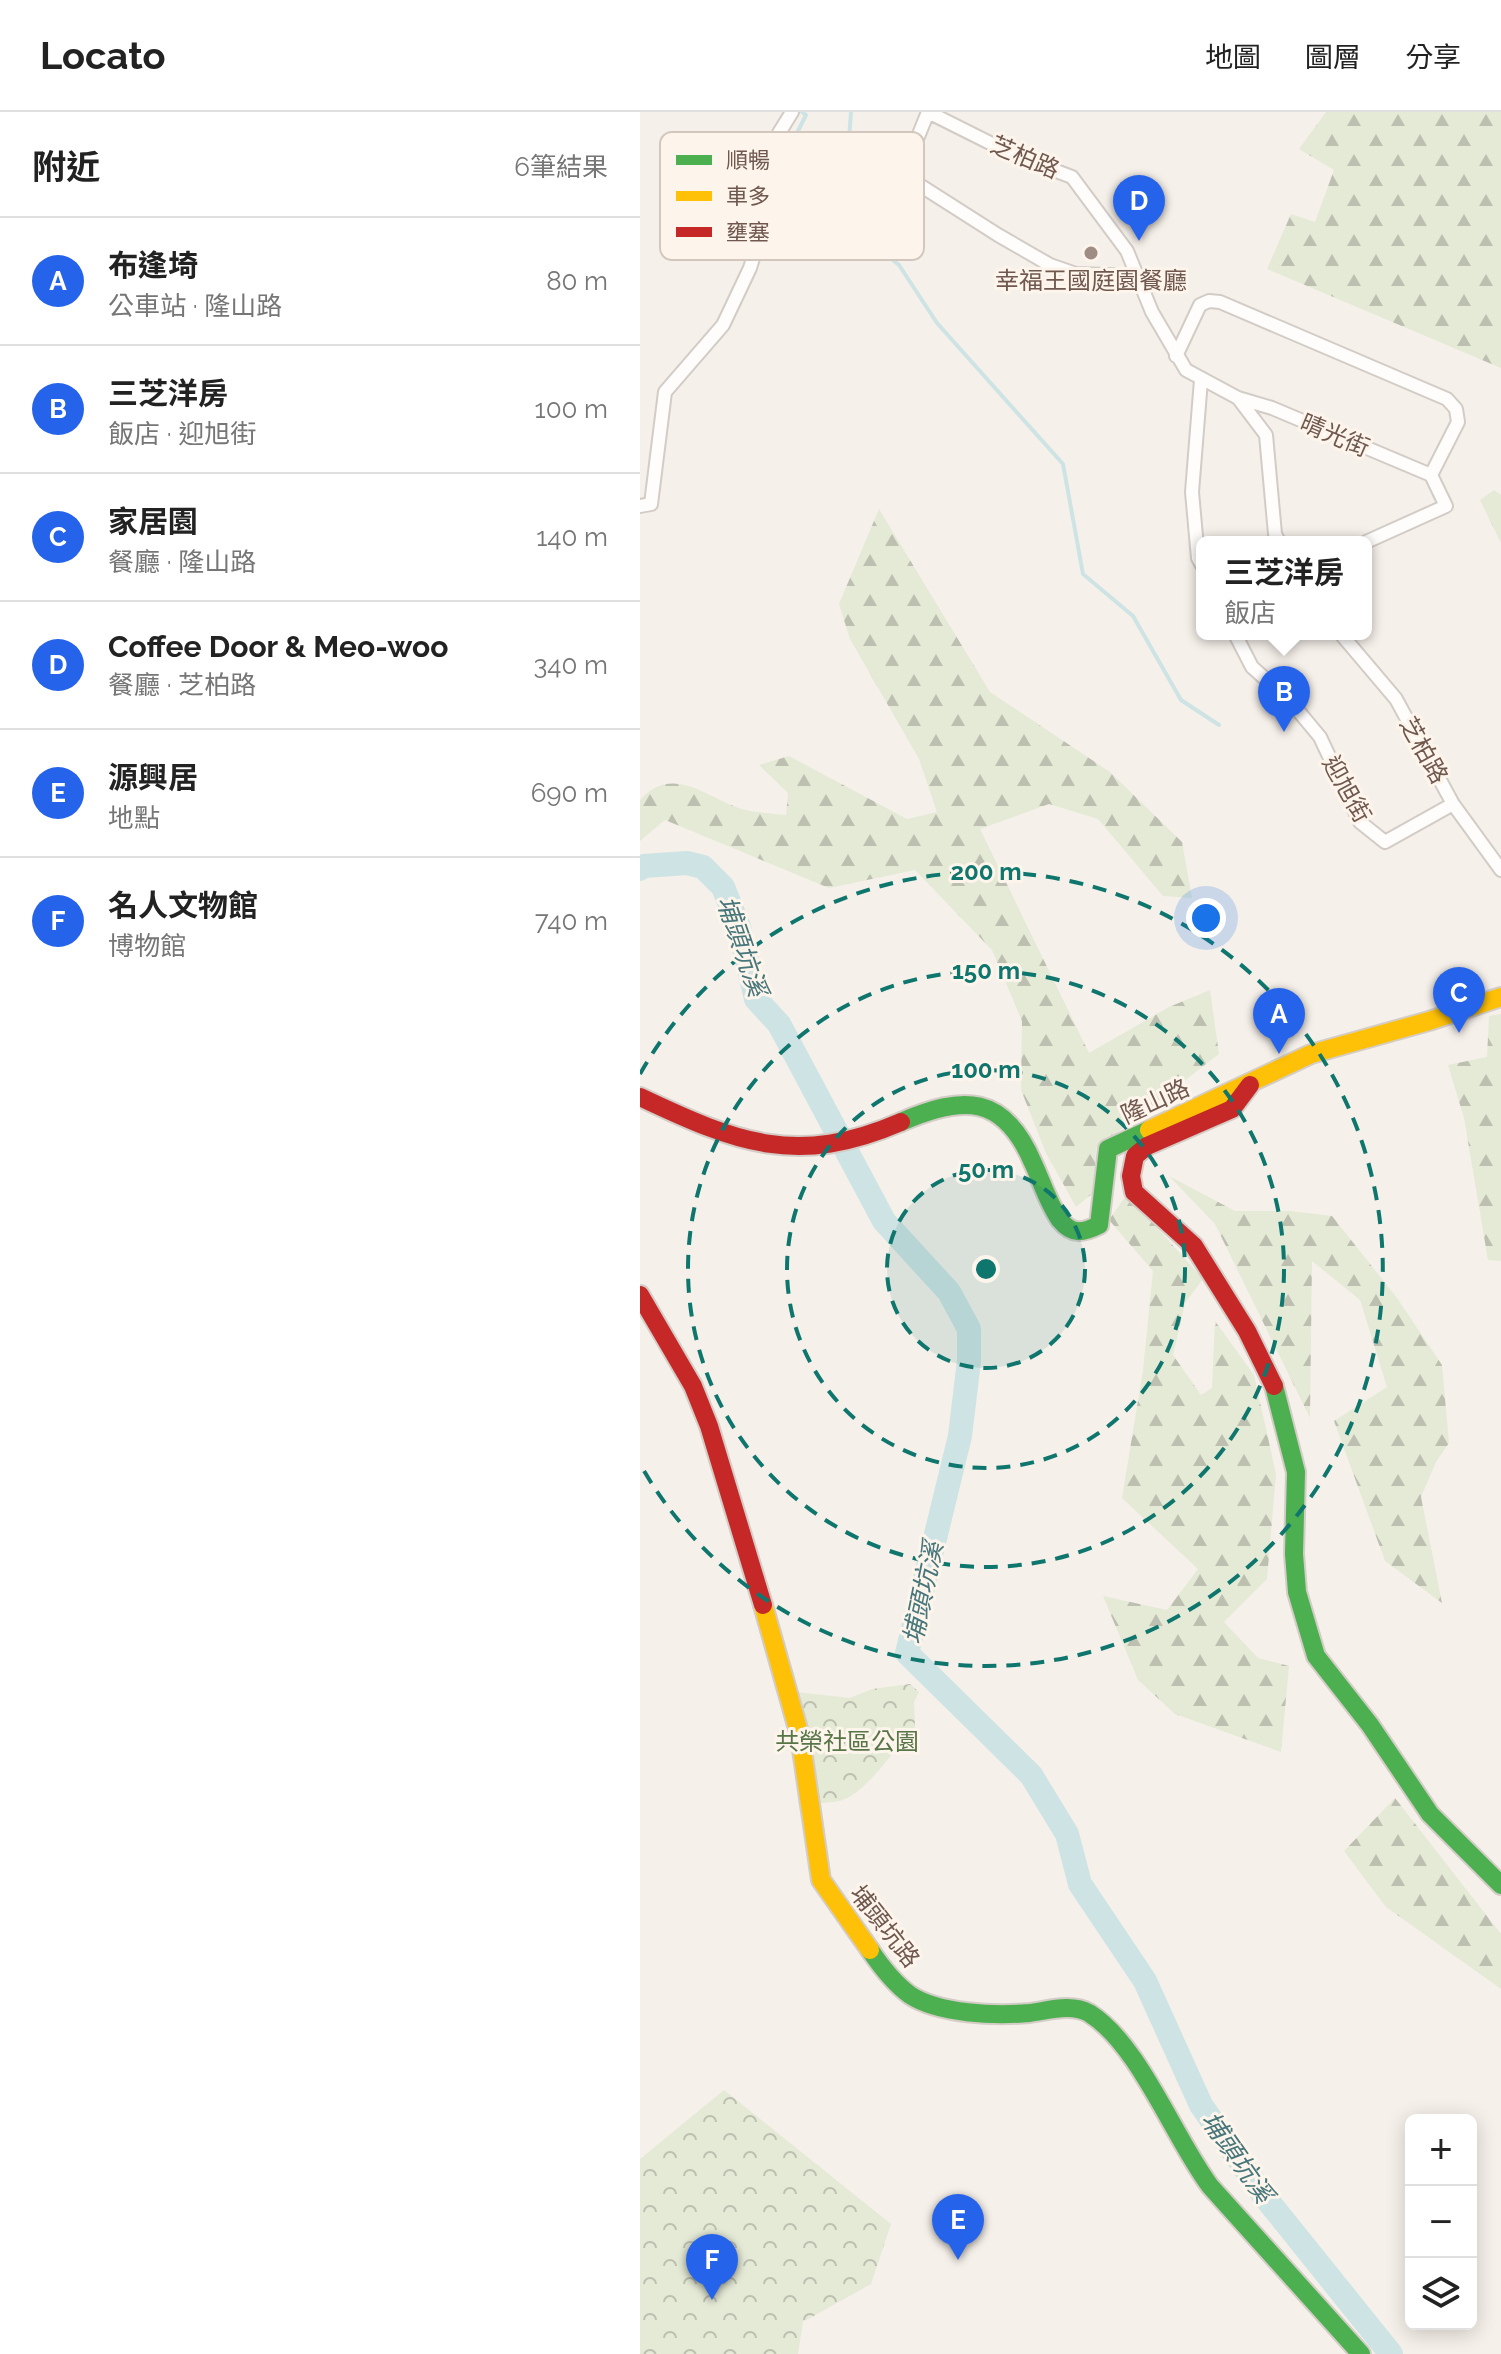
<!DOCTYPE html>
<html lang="zh-TW">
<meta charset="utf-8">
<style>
:root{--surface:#fff;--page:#f6f6f6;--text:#222;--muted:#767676;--line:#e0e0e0;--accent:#2563eb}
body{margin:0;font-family:Raleway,"Noto Sans TC",sans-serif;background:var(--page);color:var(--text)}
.controls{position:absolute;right:24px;bottom:24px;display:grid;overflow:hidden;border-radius:12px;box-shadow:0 4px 20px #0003}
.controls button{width:72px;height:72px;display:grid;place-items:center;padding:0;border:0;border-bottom:2px solid var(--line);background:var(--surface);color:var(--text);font:40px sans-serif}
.you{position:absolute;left:566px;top:806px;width:28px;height:28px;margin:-20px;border:6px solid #fff;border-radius:50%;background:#1a73e8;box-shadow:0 0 0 12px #1a73e833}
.badge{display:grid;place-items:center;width:52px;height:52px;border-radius:50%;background:var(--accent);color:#fff;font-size:26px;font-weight:700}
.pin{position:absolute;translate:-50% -66px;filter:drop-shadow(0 2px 4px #0008)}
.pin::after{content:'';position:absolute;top:42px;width:28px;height:24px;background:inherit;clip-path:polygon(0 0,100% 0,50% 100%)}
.popup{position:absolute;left:556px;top:424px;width:176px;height:104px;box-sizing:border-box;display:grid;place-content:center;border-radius:12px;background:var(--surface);filter:drop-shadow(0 2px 6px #0005);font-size:26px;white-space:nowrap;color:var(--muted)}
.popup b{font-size:30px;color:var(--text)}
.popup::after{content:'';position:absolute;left:50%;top:100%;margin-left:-16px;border:16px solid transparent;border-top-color:var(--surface)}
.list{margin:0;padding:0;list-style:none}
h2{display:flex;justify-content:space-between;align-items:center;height:104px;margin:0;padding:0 32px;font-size:34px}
h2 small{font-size:26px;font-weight:400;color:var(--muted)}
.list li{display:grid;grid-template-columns:52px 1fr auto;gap:24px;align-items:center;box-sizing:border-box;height:128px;padding:0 32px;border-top:2px solid var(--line)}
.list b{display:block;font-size:30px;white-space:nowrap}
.list p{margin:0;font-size:26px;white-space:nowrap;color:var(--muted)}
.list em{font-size:26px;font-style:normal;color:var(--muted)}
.icon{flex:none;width:44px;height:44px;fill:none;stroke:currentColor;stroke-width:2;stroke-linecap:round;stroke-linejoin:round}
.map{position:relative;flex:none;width:861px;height:2242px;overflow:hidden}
header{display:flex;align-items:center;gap:48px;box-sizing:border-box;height:112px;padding:0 40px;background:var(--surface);border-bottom:2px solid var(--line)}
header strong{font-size:38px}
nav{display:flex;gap:44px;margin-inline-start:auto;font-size:28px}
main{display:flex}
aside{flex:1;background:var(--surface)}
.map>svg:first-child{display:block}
.forest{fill:url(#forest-firs)}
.park{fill:url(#park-crowns)}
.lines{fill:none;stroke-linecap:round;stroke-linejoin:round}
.stream{stroke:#cee3e4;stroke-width:4}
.river{stroke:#cee3e4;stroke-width:24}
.street-casing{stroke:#d3ccc6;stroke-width:16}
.fast-casing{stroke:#d4cdc7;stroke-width:22}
.slow-casing{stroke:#d4cdc7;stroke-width:22}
.jam-casing{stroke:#d4cdc7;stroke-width:22}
.street{stroke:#fefdfc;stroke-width:12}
.fast{stroke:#4caf50;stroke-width:18}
.slow{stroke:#ffc107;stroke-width:18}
.jam{stroke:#c62828;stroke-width:18}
.ring{fill:none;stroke:#0f766e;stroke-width:4;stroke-dasharray:14 10}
.poi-dot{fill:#9f8d85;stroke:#fdf5ec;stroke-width:3}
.labels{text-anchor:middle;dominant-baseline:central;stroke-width:6;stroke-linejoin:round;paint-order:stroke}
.street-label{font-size:24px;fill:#70584e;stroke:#fdf5ec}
.poi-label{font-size:24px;fill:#70584e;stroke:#fdf5ec}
.park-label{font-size:24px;fill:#587547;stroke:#fdf5ec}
.water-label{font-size:26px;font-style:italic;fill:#47767b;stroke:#fdf5ec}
.key{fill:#fdf5ec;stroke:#d3c6bd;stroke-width:2}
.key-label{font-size:22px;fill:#70584e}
.centre{fill:#0f766e;stroke:#fdf5ec;stroke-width:4}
.ring-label{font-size:24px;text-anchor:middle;font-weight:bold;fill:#0f766e;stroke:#fdf5ec;stroke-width:6;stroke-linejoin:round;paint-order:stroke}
</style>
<header>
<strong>Locato</strong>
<nav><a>地圖</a><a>圖層</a><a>分享</a></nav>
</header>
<main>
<aside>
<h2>附近<small>6筆結果</small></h2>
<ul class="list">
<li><span class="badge">A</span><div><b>布逢埼</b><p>公車站 · 隆山路</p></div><em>80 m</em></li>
<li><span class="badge">B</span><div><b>三芝洋房</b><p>飯店 · 迎旭街</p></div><em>100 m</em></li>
<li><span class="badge">C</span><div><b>家居園</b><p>餐廳 · 隆山路</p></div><em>140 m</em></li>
<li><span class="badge">D</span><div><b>Coffee Door &amp; Meo-woo</b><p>餐廳 · 芝柏路</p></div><em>340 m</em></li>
<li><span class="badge">E</span><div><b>源興居</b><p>地點</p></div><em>690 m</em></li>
<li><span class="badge">F</span><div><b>名人文物館</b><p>博物館</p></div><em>740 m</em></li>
</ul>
</aside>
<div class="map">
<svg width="861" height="2242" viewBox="0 0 861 2242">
<defs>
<pattern id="forest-firs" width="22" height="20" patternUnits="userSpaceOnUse" patternTransform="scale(2)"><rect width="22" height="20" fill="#e4ead6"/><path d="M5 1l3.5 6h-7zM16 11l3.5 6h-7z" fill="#bdc0b0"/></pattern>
<pattern id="park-crowns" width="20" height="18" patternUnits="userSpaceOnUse" patternTransform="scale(2)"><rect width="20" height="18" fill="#e4ead6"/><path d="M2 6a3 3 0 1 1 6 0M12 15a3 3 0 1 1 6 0" fill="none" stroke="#bdc0b0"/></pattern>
</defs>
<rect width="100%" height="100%" fill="#f6f0ea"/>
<path class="forest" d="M686,0H861V256L627,157L651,102L675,110L694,58L659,37Z
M854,378L861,383V431L840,388Z
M239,397L350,580L470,660L542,730L552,786L523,784L458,707L409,692L340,717L449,941L529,895L570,878L579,942L456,1037L453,1081L436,1095L406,1041L381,978L382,909L352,838L275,758L189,776L25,708L0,729V688C31,653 64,683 96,695C111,701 130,701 146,703L148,681L119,653L149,644L267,707L297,700L279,647L210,527L199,492Z
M861,902V1149L848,1148L824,1006L808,953L847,945L849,904Z
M529,1064L595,1099H650L692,1104L757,1186L802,1253L809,1331L796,1350L781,1385L802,1491L745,1449L694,1309L747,1275L720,1188L672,1149L670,1306L575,1112Z
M487,1082L563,1167L545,1191L533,1243L561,1283L572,1276L575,1209L614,1263L636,1362L627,1467L584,1510L618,1546L649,1554L641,1640L535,1602L498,1568L463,1484L527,1498L558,1457L482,1386L503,1258L513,1159L469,1108Z
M755,1686L861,1822V1877L746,1795L704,1739Z"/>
<path class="park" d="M270,1572L279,1580L274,1590L275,1615C257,1634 229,1677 205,1687C197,1691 184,1690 174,1692L156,1580L210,1586L232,1577Z
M84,1978L251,2112L231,2172L163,2210L158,2242H0V2047Z"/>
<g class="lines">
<path class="stream" d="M162,0L166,3L153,29L154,76L177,88
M211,0L206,67L177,88L259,153L297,211L423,352L443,462L493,504L541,588L579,613"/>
<path class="river" d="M0,757L4,754L47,751L63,755L83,775L99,815L116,887L139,912L244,1109L309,1180L329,1217V1249L320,1324L267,1541L391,1663L427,1722L440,1772L505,1869L561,1993L624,2084L751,2242"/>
<g class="street-casing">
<path id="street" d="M497,164L436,162L410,153L358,123L278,72L269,60L273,37L288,0L374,43L432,65L487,139L512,200L546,258L598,286L626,323L635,422L639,430
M536,244L560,193L569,189L580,190L807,287L816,297L818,310L791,363
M561,268L552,380L558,446L562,453
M598,286L632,296L791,363
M0,394L11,392L25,280L83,213L110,156L136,71L139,21L152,0
M726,430L806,394L791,363
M595,522L612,555L650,589L680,625L720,710L745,730L813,692
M701,522L756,587L813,692L861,758"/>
</g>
<g class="fast-casing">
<path id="fast" d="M261,1010C323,983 364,982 393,1051C402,1070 408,1091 420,1108C432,1123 443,1121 459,1113L468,1037L509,1018
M634,1274L656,1360L654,1442L657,1480L676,1544L730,1613L790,1702L861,1773
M230,1838C240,1853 255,1872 270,1883C299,1902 355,1904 389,1901C407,1899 431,1891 449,1901C499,1932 533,2024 570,2074L721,2242"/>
</g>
<g class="slow-casing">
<path id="slow" d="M509,1018L671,942L789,909L861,885
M123,1493L160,1624L181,1768L230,1838"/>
</g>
<g class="jam-casing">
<path id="jam" d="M610,973L592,997L507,1034L495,1044L491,1064L494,1080L554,1134L607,1219L634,1274
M0,985C97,1031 157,1055 261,1010
M0,1183L53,1274L69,1314L123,1493"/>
</g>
<use href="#street" class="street"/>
<use href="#fast" class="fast"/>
<use href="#slow" class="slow"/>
<use href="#jam" class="jam"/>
</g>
<circle cx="346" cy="1157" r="99" fill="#0f766e" fill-opacity=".12"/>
<g class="ring">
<circle cx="346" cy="1157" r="99"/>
<circle cx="346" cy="1157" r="199"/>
<circle cx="346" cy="1157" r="298"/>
<path d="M0 962A397 397 0 1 1 0 1352"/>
</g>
<circle class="poi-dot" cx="451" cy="141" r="8"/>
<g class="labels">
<g class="street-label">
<text transform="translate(385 45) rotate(23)">芝柏路</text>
<text transform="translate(695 323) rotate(23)">晴光街</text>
<text transform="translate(784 638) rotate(61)">芝柏路</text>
<text transform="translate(707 677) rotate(61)">迎旭街</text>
<text transform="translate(515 989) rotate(-25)">隆山路</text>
<text transform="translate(245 1814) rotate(52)">埔頭坑路</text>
</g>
<g class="poi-label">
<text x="451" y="168">幸福王國庭園餐廳</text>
</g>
<g class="park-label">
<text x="207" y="1629">共榮社區公園</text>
</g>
<g class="water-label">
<text transform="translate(102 834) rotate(71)">埔頭坑溪</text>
<text transform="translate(283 1481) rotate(-78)">埔頭坑溪</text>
<text transform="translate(597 2045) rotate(55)">埔頭坑溪</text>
</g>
</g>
<rect x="20" y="20" width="264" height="128" rx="12" class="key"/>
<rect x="36" y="43" width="36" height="10" fill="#4caf50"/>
<rect x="36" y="79" width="36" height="10" fill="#ffc107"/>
<rect x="36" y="115" width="36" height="10" fill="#c62828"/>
<g class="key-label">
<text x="86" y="56">順暢</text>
<text x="86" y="92">車多</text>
<text x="86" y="128">壅塞</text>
</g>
<circle cx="346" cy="1157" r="12" class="centre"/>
<g class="ring-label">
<text x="346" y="768">200 m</text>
<text x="346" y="867">150 m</text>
<text x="346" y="966">100 m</text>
<text x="346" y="1066">50 m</text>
</g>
</svg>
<div class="controls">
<button>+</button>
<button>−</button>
<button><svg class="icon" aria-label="layers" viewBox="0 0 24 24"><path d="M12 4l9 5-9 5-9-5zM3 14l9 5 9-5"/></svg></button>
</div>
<div class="you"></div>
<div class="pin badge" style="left:639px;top:942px">A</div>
<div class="pin badge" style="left:644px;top:620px">B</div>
<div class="popup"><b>三芝洋房</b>飯店</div>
<div class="pin badge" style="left:819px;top:921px">C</div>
<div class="pin badge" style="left:499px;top:129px">D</div>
<div class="pin badge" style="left:318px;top:2148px">E</div>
<div class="pin badge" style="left:72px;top:2188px">F</div>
</div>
</main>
